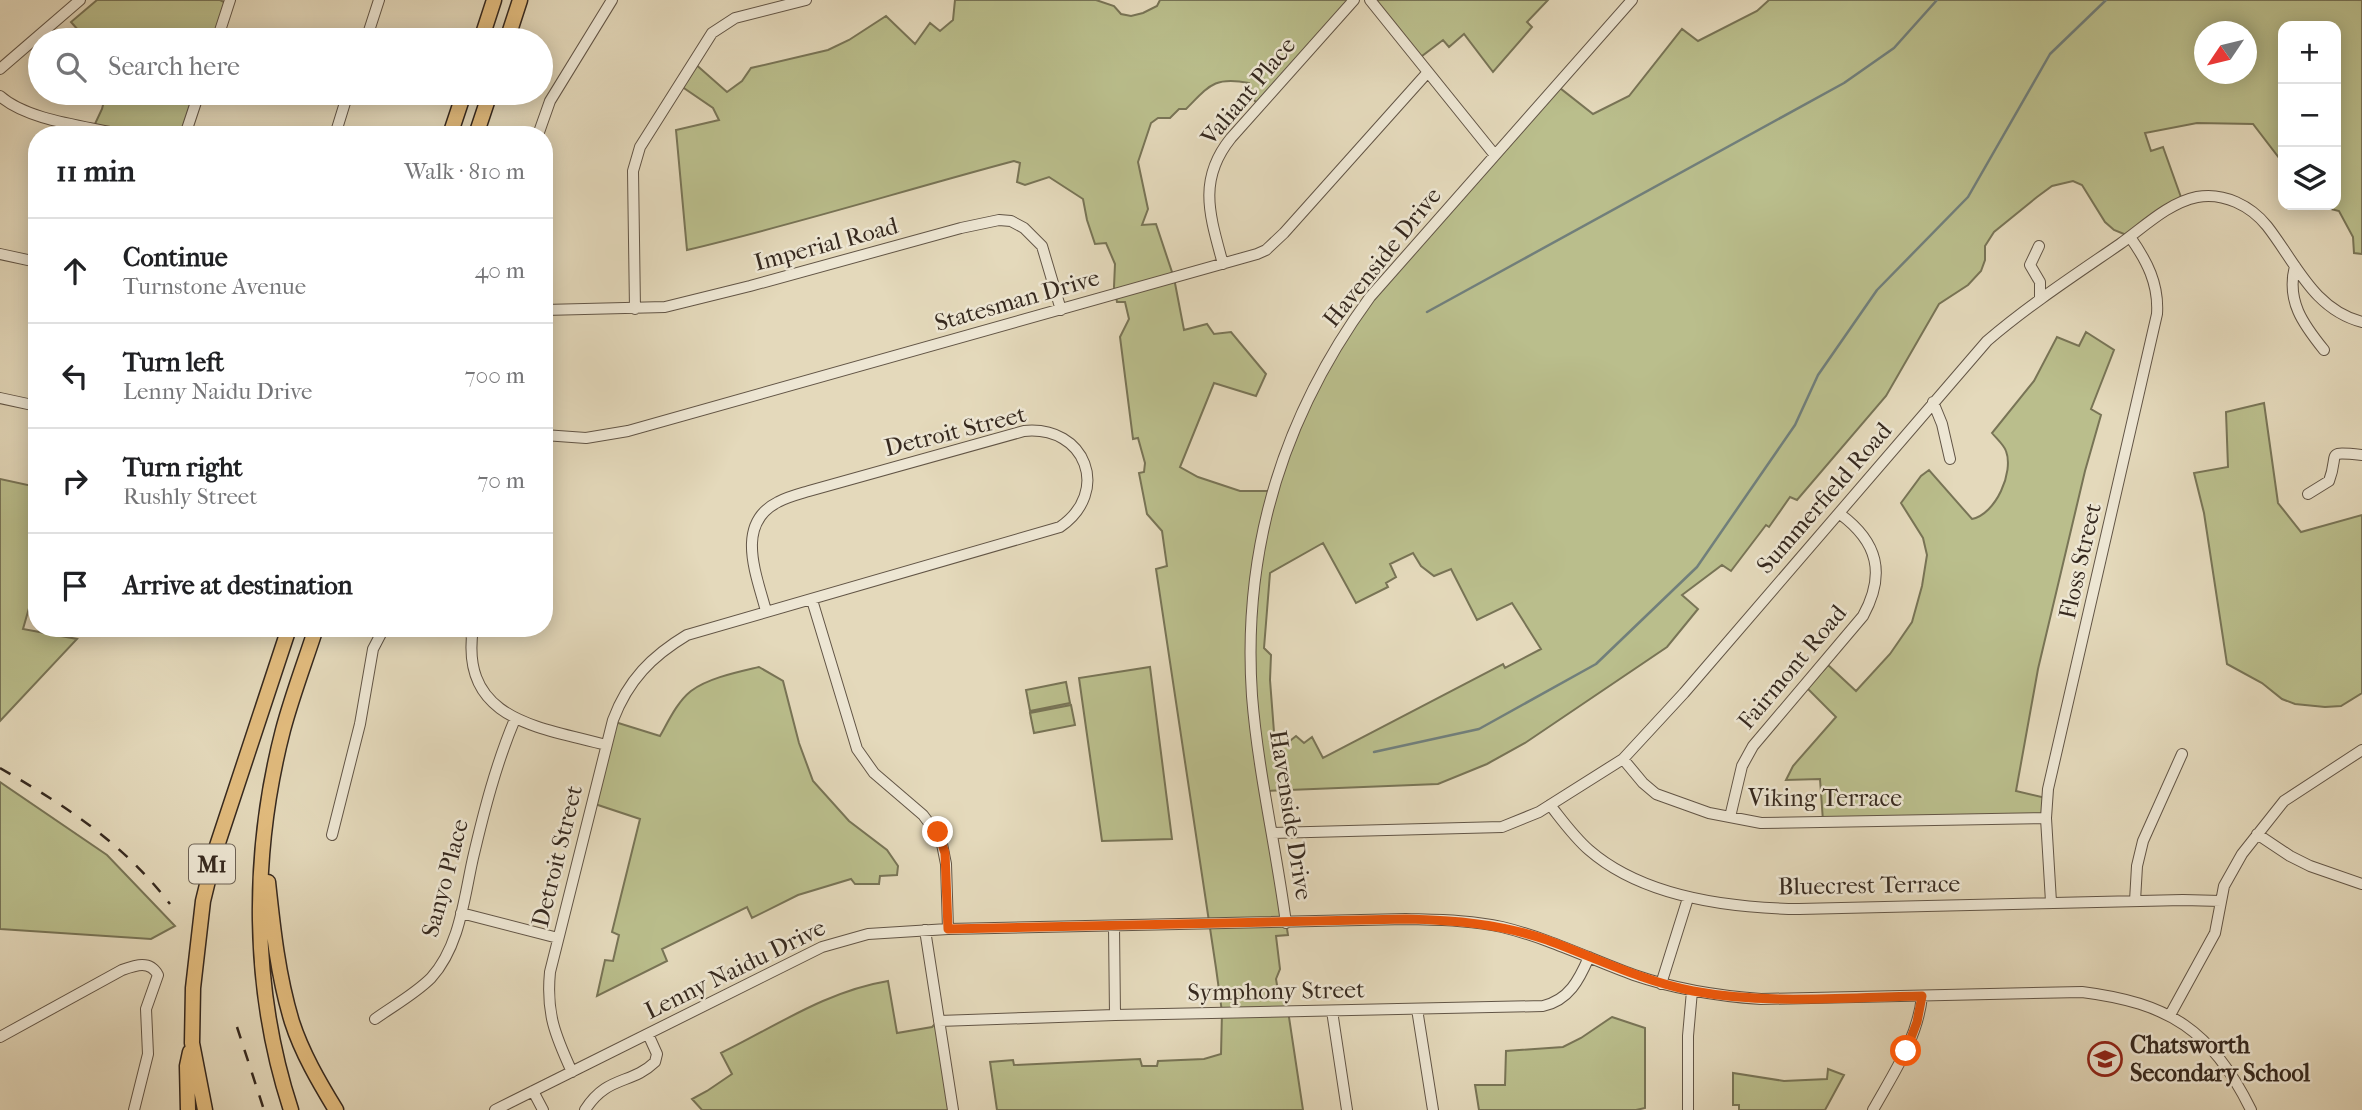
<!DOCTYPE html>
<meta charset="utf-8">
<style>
:root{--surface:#fff;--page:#f2f2f2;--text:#202124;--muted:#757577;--line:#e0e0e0}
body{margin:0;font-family:"IM FELL French Canon",serif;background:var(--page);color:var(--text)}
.controls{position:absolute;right:21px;top:21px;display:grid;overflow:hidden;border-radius:14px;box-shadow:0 4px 18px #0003}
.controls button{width:63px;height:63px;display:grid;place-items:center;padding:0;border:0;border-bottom:2px solid var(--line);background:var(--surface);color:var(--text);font:35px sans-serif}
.compass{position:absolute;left:2194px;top:21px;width:63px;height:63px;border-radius:50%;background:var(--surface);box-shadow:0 4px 18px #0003;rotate:235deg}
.stop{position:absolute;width:21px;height:21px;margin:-16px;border:5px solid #ea580c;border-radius:50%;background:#fff}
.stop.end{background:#ea580c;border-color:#fff;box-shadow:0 2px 7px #0008}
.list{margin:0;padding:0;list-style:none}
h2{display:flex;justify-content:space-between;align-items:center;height:91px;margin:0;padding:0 28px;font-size:30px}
h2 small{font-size:23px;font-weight:400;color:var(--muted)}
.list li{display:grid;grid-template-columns:46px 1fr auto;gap:21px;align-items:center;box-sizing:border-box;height:105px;padding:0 28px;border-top:2px solid var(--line)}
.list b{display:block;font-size:26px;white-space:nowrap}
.list p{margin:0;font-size:23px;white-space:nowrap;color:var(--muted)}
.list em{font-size:23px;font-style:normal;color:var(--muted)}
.icon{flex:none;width:38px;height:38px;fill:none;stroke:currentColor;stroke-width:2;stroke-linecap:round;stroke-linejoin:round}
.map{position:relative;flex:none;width:2362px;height:1110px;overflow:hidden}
.search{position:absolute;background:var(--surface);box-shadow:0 4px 18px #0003;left:28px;top:28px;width:525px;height:77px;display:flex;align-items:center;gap:18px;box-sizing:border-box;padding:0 24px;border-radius:38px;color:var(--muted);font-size:26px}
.panel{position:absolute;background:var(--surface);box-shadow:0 4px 18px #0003;left:28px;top:126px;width:525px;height:511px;border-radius:28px}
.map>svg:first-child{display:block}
.green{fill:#babe8c;stroke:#787456;stroke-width:2;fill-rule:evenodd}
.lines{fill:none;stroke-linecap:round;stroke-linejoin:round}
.stream{stroke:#717f7b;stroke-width:2.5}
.minor-casing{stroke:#625546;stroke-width:12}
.highway-casing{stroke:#36291f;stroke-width:17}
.minor{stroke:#ede6d3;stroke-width:10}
.highway{stroke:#e2bc7e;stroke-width:14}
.rail{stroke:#36291f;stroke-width:2.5;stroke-dasharray:12 12;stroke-linecap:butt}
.route{stroke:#ea580c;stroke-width:9}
.labels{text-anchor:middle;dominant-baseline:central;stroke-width:5;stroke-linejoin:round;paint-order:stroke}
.shield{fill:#ede6d3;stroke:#6d6255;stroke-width:2}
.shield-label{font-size:23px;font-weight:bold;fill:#36291f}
.street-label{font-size:24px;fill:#36291f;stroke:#ede6d3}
.poi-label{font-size:24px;font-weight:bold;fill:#36291f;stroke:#ede6d3;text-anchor:start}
</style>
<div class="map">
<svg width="2362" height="1110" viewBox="0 0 2362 1110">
<rect width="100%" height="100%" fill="#e4d9bb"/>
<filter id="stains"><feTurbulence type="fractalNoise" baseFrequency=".00286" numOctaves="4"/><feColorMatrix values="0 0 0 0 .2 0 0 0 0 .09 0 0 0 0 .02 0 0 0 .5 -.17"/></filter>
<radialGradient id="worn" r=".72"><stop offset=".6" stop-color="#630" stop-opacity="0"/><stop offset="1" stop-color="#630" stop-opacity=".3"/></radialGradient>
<path class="green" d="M97,0H220L226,3L214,40H87L71,22Z
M955,0H1096L1114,6L1121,14L1131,16L1143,13L1157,6L1160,0H1354L1260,107L1254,100L1249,83C1214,76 1209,86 1186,109H1179L1170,118H1158L1151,123L1138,162L1148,209L1142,225L1156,224L1174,278L1184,330L1207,324L1214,334L1231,332L1266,374L1256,396L1214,383L1180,467L1198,477L1240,491H1271L1284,451L1354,319L1556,85L1593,114L1629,96L1682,29L1698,41L1757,11L1769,0H2362V254L2354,253L2353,237L2339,211L2315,205H2336V26H2283V163L2253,124L2197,123L2145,133L2151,151L2163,147L2182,200L2129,236L2114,230L2105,222L2082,185L2073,181L2052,186L2037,197L1994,232L1985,246V260L1981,271L1968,285L1939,304L1886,396L1797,500L1790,497L1769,527L1766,525L1731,571L1722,565L1682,595L1698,609L1667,647L1525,743L1487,764L1438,784L1265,791L1288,935L1276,936L1280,969L1276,979L1277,985L1287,1004L1303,1110H997L990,1062L1013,1060L1014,1065L1140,1059L1142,1066H1157L1158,1061L1204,1059L1221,1054L1222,1012L1216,968L1156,569L1167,566L1162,531L1147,514L1139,473L1144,472L1145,463L1138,438L1133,439L1120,337L1129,319L1125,302H1117L1114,287L1115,264L1106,243L1095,244L1087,220L1083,199L1049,177L1025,185L1017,182L1020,163L1014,161C905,190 797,224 687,250L676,130L719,120L713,108L678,84L693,62L727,92L742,81L751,68L828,50L849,40L886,16L915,44L930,23L940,31L953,20ZM2204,32H2246V74H2204ZM1323,543L1356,603L1388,587L1386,583L1396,577L1390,564L1413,553L1421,566L1434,576L1451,569L1477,620L1512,603L1541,649L1505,668L1503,664L1323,758L1312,737L1304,743L1296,736L1286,744L1275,745L1270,680L1271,655L1264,648L1270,573Z
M1371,0H1548L1527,22L1532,27L1493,72L1464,34L1449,47L1443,40L1418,59Z
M106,93H196L183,135H133L94,126L102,109Z
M2086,332L2114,350L2091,409L2101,415L2085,471L2038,669L2016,791L2046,798V817L1823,821L1820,779L1786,780L1793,766L1836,717L1807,688L1828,665L1856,691L1890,654L1912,622L1922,586L1927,555L1923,538L1901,503L1921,476L1929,470L1972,519C1996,514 2014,472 2006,451C2004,445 1996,438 1992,433L2034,381L2057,337L2079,346Z
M2264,403L2278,503L2301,532L2362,515V693L2341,706L2325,707L2295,704L2282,699L2262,683L2227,664L2204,513L2194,473L2228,467L2226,412Z
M0,479L37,487V580L23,629L77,639L0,721Z
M759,667L783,681L799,743L813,781L849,821L887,850L898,866L897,875L880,876L879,884H855L851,879L798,895L752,918L747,907L662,949L667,961L597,996L605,960L613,961L619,935L612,932L640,819L592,803L612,721L660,736C668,722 677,702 691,691C708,678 738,672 759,667Z
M1150,667L1172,839L1102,841L1079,678Z
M1066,682L1070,703L1030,711L1026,690Z
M1071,705L1075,725L1034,733L1030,713Z
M0,782L107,855L175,926L151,939L0,929Z
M888,981L897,1033L932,1027L938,1021L952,1110H702L692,1099L707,1091L732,1074L721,1053C776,1026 827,991 888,981Z
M1612,1017L1645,1028V1108L1636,1110H1479L1475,1085H1505L1506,1051L1563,1047L1581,1038Z
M1828,1069L1844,1075L1825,1110H1739V1105H1733V1073L1784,1081L1827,1079Z"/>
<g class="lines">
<path class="stream" d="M1427,312L1844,83L1894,48L1937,0
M1374,752L1479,729L1596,664L1697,567L1795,425L1818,375L1877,290L1968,197L2050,54L2106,0"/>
<g class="minor-casing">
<path id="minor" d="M1370,0L1494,154
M217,40L230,0
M366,40L379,0
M0,69L80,0
M0,96C28,121 87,126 124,135
M185,135L199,93
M335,135L348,93
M538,135L550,101L612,0
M2039,246L2030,265L2040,282V299
M0,254L37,262
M1223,264C1210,216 1197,180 1231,138L1354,0
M2295,266C2286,301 2303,324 2324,350
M635,309L633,171L640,147L712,33L735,18L806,0
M544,310L665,307L750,286L961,228L999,220L1011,221L1024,228L1042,246L1061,310
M0,398L37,406
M1933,402L1942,424L1950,459
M544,435L586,438L628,431L1257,254L1266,250L1284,233L1428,72
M2308,494L2329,481C2340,453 2323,451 2362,455
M812,600L857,749L874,773L923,815L941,839L946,864L948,929
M457,628L472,633
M473,628C459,721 540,727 606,745
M1623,759L1643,783L1656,794L1709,813L1761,823L2046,818
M1550,805C1562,820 1574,837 1589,850C1643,897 1731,908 1799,909L2183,900L2221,901
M1730,817L1742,766L1753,746L1863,616C1886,574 1878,542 1840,514
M1272,833L1502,827L1539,812L1623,759L1684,693L1987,341C2029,305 2075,275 2120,244C2144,227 2168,203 2197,197C2224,192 2251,206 2267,226C2296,263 2313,309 2362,322
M2257,834L2290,856L2310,866L2362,884
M332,835L360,724L373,649L384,628
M2135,901L2137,866L2143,841L2182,754
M2051,902L2046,818L2048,789L2157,314C2159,284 2147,261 2130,237
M461,913L558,938
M1286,923C1276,847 1258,772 1252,696C1242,549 1283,416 1370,297L1632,0
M1114,927L1115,1015
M925,930L953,1110
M1661,984L1688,898
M1417,1009L1433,1110
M1332,1011L1347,1110
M2170,1015L2215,933L2224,886L2242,854L2284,801L2362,750
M375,1019C393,1006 415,994 431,978C460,946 464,898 473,858C484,811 496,764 515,719
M939,1021L1115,1015L1543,1006C1569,1000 1579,980 1589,957
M0,1037L122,970C136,965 150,960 158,975L146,1009L148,1054L134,1110
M572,1072C555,1035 546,1013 550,972L613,720C628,680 652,656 687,635L1060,527C1111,492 1086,425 1024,431L809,491C799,494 787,497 778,502C734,524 757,576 766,611
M533,1091L543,1110
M495,1110L822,947L868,934L948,929L1406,919C1438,920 1471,920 1502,927C1548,938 1590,959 1634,975C1675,989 1717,996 1761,999L2082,992C2169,1003 2212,1030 2251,1110
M585,1110C607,1075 631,1085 655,1062L657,1054L648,1034
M1688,1110V1036L1692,991
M1873,1110C1893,1074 1918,1038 1922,996"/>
</g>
<g class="highway-casing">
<path id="highway" d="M481,40L494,0
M507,40L520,0
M450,135L464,93
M476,135L490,93
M268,882C273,929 278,976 292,1022C302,1053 319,1082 336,1110
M188,1110L187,1066L190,1052
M205,1110L192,1043L193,988L203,901L215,852L289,628
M291,1110C251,988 251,854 283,730C292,696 305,662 316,628"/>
</g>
<use href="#minor" class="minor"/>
<use href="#highway" class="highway"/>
<path class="rail" d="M0,768C66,806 123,843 170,904
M237,1027L264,1110"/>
</g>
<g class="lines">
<path class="route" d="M938,832L945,853L948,929L1406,919C1454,920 1501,924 1547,940C1596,958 1642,981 1693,991C1767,1005 1847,997 1922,996L1917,1022L1906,1051"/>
</g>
<defs>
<g id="school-ring" transform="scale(1.75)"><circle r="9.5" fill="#ede6d3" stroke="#8f2418" stroke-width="1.5"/><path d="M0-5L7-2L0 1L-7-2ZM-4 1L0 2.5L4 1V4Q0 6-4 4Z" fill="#8f2418"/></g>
</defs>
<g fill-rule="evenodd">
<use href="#school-ring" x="2105" y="1059"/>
</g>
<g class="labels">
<rect class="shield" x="189" y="844.5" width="46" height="39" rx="5"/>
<g class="shield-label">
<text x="212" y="864">M1</text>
</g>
<g class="street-label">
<text transform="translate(1248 91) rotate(-50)">Valiant Place</text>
<text transform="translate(826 244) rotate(-15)">Imperial Road</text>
<text transform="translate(1382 257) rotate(-51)">Havenside Drive</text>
<text transform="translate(1017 300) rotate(-16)">Statesman Drive</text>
<text transform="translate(955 431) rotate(-14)">Detroit Street</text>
<text transform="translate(1824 498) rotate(-49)">Summerfield Road</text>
<text transform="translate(2080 561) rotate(-77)">Floss Street</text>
<text transform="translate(1792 667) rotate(-50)">Fairmont Road</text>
<text x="1825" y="798">Viking Terrace</text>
<text transform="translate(1291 815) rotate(81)">Havenside Drive</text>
<text transform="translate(557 856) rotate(-76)">Detroit Street</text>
<text transform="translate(445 878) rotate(-75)">Sanyo Place</text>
<text transform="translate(1869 885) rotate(-1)">Bluecrest Terrace</text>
<text transform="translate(735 969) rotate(-26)">Lenny Naidu Drive</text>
<text transform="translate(1276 991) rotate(-1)">Symphony Street</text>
</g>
<g class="poi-label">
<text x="2130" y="1045">Chatsworth<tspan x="2130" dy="28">Secondary School</tspan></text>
</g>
</g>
<rect width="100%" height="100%" filter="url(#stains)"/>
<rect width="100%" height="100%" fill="url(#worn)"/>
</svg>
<div class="controls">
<button>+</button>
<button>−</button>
<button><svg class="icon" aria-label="layers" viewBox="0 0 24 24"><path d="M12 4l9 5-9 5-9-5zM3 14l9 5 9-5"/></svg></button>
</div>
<svg class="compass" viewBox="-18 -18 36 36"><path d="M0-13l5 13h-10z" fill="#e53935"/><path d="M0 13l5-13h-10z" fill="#757577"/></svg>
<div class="stop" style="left:1906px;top:1051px"></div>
<div class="stop end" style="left:938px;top:832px"></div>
<div class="search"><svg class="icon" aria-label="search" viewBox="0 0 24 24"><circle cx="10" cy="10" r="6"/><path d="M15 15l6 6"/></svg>Search here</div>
<section class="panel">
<h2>11 min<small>Walk · 810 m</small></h2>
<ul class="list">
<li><svg class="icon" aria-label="ahead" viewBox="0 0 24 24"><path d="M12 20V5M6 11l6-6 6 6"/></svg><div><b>Continue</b><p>Turnstone Avenue</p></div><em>40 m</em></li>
<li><svg class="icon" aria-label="left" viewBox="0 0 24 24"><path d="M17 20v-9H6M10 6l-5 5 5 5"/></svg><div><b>Turn left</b><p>Lenny Naidu Drive</p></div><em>700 m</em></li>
<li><svg class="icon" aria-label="right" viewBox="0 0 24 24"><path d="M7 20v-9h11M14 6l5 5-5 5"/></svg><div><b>Turn right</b><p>Rushly Street</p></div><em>70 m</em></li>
<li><svg class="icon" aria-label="arrive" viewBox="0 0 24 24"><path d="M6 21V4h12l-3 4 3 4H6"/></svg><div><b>Arrive at destination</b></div></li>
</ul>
</section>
</div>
